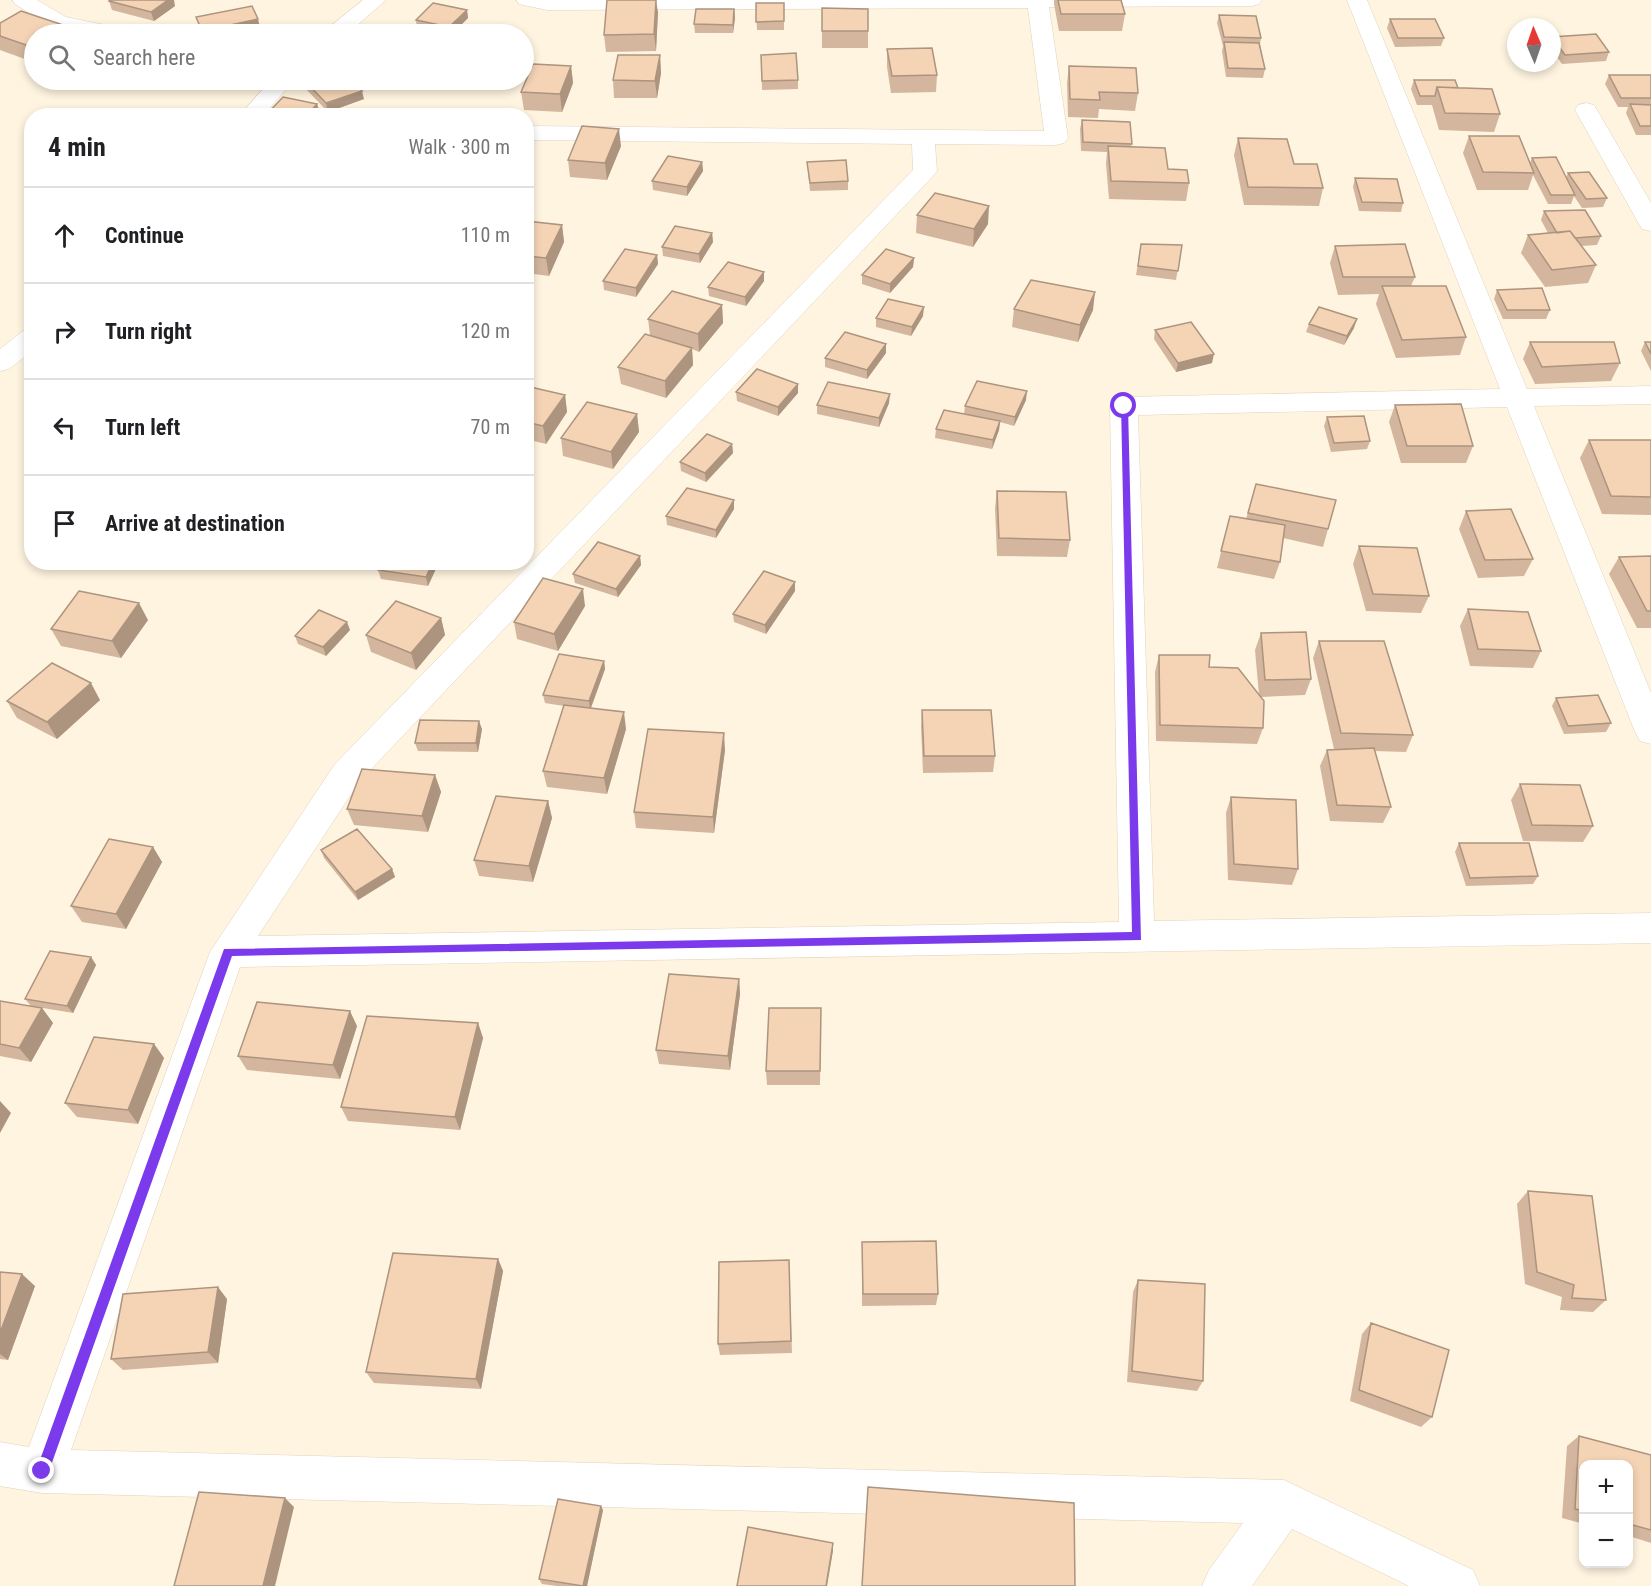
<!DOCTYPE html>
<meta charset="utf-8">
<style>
:root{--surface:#fff;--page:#f2f2f2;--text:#202124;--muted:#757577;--line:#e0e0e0}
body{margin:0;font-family:"Roboto Condensed",sans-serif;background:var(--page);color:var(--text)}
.controls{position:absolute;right:18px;bottom:18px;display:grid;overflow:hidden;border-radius:12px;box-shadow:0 3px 9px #0003}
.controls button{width:54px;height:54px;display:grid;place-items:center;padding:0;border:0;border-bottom:2px solid var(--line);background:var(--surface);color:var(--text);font:30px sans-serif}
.compass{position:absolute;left:1507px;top:18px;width:54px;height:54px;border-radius:50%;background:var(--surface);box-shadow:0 3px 9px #0003;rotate:358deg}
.stop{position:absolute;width:18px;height:18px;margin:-14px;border:4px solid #7c3aed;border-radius:50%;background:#fff}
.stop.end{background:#7c3aed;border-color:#fff;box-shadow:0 2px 6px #0008}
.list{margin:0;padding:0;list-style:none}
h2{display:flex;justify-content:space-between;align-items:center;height:78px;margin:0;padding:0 24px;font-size:26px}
h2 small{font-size:20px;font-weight:400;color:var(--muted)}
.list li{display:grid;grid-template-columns:39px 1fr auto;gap:18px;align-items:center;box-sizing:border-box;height:96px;padding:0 24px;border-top:2px solid var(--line)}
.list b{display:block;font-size:22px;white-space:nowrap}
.list em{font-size:20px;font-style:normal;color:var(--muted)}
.icon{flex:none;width:33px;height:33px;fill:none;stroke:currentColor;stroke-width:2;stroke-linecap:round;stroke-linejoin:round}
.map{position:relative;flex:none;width:1651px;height:1586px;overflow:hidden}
.search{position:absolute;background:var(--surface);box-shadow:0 3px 9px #0003;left:24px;top:24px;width:510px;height:66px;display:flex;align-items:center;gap:15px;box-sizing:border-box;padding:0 21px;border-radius:33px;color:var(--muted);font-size:22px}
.panel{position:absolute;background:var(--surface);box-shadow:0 3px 9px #0003;left:24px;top:108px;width:510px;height:462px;border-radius:24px}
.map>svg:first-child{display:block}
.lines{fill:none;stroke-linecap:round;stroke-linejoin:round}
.minor-casing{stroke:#e2d1bb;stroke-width:1}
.minor{fill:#fff;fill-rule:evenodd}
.wall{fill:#d3b69d}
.shaded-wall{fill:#ac947f}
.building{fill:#f5d4b6;stroke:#ac947f;stroke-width:1.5}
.route{fill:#7c3aed}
</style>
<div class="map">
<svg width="1651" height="1586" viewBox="0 0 1651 1586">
<rect width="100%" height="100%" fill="#fef4e0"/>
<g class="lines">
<g class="minor-casing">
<path id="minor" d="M12,0H37L66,17L124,29L127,34H88L51,27L15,4Z
M363,0H386L347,34H325L327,29Z
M516,0H1262L1259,4L1252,6L1049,7L1068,138L1064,143L1056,145L935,144L937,171L933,176L359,782L258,936L1119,922L1110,406L1114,400L1124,397L1500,389L1347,0H1367L1527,389L1651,386V404L1534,406L1651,693V744L1640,741L1635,732L1507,407L1138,415L1154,921L1651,913V943L240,967L71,1450L1284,1480L1473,1570L1480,1586H1409L1292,1529L1252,1586H1202L1209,1570L1243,1523L42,1493L0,1486V1442L29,1447L210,952L335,764L913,170L912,144L526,140V126L1044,131L1028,8L547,10L519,4Z
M271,80H294L263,116H239Z
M1586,103L1594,105L1597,110L1651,203V231L1642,229L1639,224L1575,110L1578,105Z
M32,329V351L9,369L0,371V349L23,331Z"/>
</g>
<use href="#minor" class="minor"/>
</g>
<path class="wall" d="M1054,0H1121L1125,14L1122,31H1059L1054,4Z
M109,1L175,6L154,21L112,10Z
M756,3H784V30H757Z
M822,8L868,31V48H822Z
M734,9L735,18L733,33H695L694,24Z
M467,10L468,18L452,34H445L417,29L416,20Z
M658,12L656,51L606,52L604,35Z
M1219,15L1261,38L1260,44L1265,69L1263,78L1226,77L1222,51L1223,46L1217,23Z
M1390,19L1444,38L1441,46L1395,47L1387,28Z
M0,23L34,34V61L33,62L0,50Z
M1552,37L1609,52L1606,61L1562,64L1552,50Z
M887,49L937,75L936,92L891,93L887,67Z
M660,55L661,73L657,98H614L613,80Z
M761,55L798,80V89L762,90Z
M571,66L573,83L562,112L524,110L521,92Z
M1069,66L1138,93L1135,111L1099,109L1098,118L1068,117L1067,83Z
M1609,75H1651V135H1636L1626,113L1628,107H1618L1605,84Z
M304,80L364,99L328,112L306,89Z
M1414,80L1458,88L1500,114L1494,132L1439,130L1432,105H1417L1411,89Z
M1082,120L1132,144L1131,147L1168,169L1189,183L1186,201L1109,199L1106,164L1107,152L1081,151L1080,129Z
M1469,136L1530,163L1532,158L1566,178L1568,173L1607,198L1603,207L1582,208L1574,196L1571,204H1548L1533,175L1528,190H1477L1463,153Z
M1238,138L1294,164L1323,188L1319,206L1244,205L1234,155Z
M621,146L607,180L570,177L568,160Z
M702,162L703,171L687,196L653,190L652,181Z
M807,162L848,181V190L810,191Z
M1355,178L1403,203L1401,212L1359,211L1353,187Z
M1544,211L1601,236L1597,245L1581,246L1596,265L1588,283L1545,287L1521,253L1528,235L1548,233L1541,220Z
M917,215L988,224L973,247L916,233Z
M526,221L562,225L564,242L549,276L526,273Z
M712,233L713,242L700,263L663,256L662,247Z
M1141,244L1182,245L1176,280L1136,275Z
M1335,246L1415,277L1411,286L1466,337L1460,355L1396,358L1376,304L1379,294L1338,295L1330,263Z
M657,255L658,264L636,297L604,290L603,281Z
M914,258L913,267L890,293L862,284V275Z
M764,272V281L746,306L709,296L708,287Z
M1497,290L1550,310L1546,319H1503L1494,299Z
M722,305L723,323L699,352L692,349L693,365L666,398L621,384L618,367L650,335L648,319Z
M1014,309L1093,310L1078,342L1012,327Z
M923,316L911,336L876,327V318Z
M1309,324L1354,328L1344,345L1306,332Z
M1155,330L1212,363L1176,372L1154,339Z
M1530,342L1620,363L1611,381L1535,384L1523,359Z
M1645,342H1651V371L1641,351Z
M886,344V353L867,379L825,367V358Z
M526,386L565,395L567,412L546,444L526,439Z
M736,392L798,393L778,416L737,401Z
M1026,400L1014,426L1000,422L999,430L992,449L935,438L936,429L964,414L965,406Z
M889,403L879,427L817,414V405Z
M1395,405L1473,446L1466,463H1401L1389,422Z
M637,414L639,432L613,469L563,456L561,438Z
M1327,417L1370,441L1367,449L1331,452L1324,426Z
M1589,440H1651V515L1602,514L1580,458Z
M732,444L733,453L706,482L681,471L680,462Z
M1256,484L1328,529L1323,547L1283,538L1280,562L1274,579L1217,568L1230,516L1246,519Z
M997,491L1070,540L1067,557L997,556L995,508Z
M734,500V509L716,538L667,525L666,516Z
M1466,511L1533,559L1524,576L1478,578L1459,529Z
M1359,546L1429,596L1421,613L1366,611L1353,564Z
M640,556L641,565L618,597L575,583L573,574Z
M1651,556V628H1637L1609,574L1619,557Z
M439,562L428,586L381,579L378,570Z
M795,582V591L766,634L734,622L733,614Z
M585,606L558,651L517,639L514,622Z
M1468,609L1541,651L1533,668L1470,666L1460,626Z
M441,618L445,635L416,670L371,652L366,635Z
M148,620L121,658L61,646L51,629Z
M350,630L326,656L298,644L295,636Z
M1261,633L1311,679L1305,695L1261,697L1263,728L1257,744L1156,741L1155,672L1159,655L1209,667L1259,695L1255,650Z
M1319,641L1413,735L1406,752L1375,751L1391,807L1383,823L1330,821L1320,766L1327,750L1334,749L1313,658Z
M604,661L605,669L591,708L626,729L607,794L547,787L543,771L564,706L545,703L543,695Z
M1556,698L1611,723L1606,732L1564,734L1552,706Z
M100,700L57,739L17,718L7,701Z
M922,710L995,756L993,772L923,773L921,727Z
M482,729L478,752L418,751L415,743Z
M725,750L714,833L636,828L634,812Z
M435,775L441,792L428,832L354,825L347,809Z
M1520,784L1593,826L1583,842L1523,841L1511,800Z
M1231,797L1298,869L1292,885L1228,880L1226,813Z
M548,801L552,818L533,882L479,876L474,860Z
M1459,843L1538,876L1533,884L1466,886L1455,852Z
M153,847L162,862L126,929L82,922L71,906Z
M321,850L392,869L395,877L358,900L324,858Z
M91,957L96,965L73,1013L31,1006L25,999Z
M739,979L740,994L730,1070L659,1064L656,1050Z
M0,1001L42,1008L53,1023L31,1062L0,1056Z
M821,1008L820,1085H767L766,1071Z
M478,1023L483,1038L460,1130L348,1121L341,1107Z
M357,1026L340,1079L247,1070L238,1056Z
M154,1044L164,1058L138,1124L77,1117L65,1103Z
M1528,1191L1606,1300L1593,1312L1560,1310L1562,1297L1525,1284L1517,1204Z
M862,1242L938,1294L936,1305L862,1306Z
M498,1259L503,1271L481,1389L374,1383L366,1372Z
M789,1260L792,1353L720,1355L718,1344Z
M0,1272L35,1286L8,1360L0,1359Z
M1138,1280L1203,1381L1197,1391L1127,1382L1133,1292Z
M227,1299L218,1363L123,1370L111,1359Z
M1371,1323L1432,1417L1421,1427L1350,1401L1362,1334Z
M1579,1436L1651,1455V1543L1629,1536V1464H1584V1524L1562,1518L1567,1446Z
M603,1510L587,1586H557L542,1584L539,1579Z"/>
<path class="shaded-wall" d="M168,0H174L175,6L154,21L151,12Z
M656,0L658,12L656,51L654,34Z
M734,9L735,18L733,33V25Z
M467,10L468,18L452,34H451L449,27Z
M258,19L260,27L227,34H203L202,31Z
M60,24L64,34H43Z
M34,40V61L33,62L26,45Z
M660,55L661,73L657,98L655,81Z
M571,66L573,83L562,112L560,94Z
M362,91L364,99L328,112L326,103Z
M317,104L320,113L317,116H306Z
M619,129L621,146L607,180L605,163Z
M702,162L703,171L687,196V187Z
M989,206L988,224L973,247L974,229Z
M562,225L564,242L549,276L546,258Z
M712,233L713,242L700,263L699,254Z
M657,255L658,264L636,297V288Z
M914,258L913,267L890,293V284Z
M764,272V281L746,306L745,297Z
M1095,292L1093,310L1078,342L1080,325Z
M722,305L723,323L699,352L698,334Z
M924,307L923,316L911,336L912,327Z
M1357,319L1354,328L1344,345L1347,336Z
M886,344V353L867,379V370Z
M692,348L693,365L666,398L665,381Z
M1214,354L1212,363L1176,372L1178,363Z
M798,384V393L778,416V407Z
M1027,391L1026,400L1014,426L1015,417Z
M890,394L889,403L879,427V418Z
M565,395L567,412L546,444L543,426Z
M637,414L639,432L613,469L611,452Z
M1000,421L999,430L992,449L993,440Z
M732,444L733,453L706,482L705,473Z
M734,500V509L716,538V530Z
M640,556L641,565L618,597L616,589Z
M433,562H439L428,586L426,577Z
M795,582V591L766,634L765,625Z
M583,589L585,606L558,651L554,634Z
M139,603L148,620L121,658L112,641Z
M441,618L445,635L416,670L411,653Z
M347,622L350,630L326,656L323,647Z
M604,661L605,669L590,710L589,701Z
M91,683L100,700L57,739L47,722Z
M624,712L626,729L607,794L604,778Z
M479,721L482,729L478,752L476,743Z
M724,733L725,750L714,833L713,817Z
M435,775L441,792L428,832L422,816Z
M548,801L552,818L533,882L529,866Z
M153,847L162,862L126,929L116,914Z
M392,869L395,877L358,900L355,892Z
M91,957L96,965L73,1013L67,1006Z
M739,979L740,994L730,1070L728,1056Z
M42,1008L53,1023L31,1062L19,1048Z
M350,1011L357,1026L340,1079L333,1065Z
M478,1023L483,1038L460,1130L455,1117Z
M154,1044L164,1058L138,1124L128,1110Z
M0,1101L11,1113L0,1133Z
M498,1259L503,1271L481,1389L476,1379Z
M22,1274L35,1286L8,1360L0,1354V1333Z
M218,1287L227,1299L218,1363L208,1352Z
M285,1498L294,1507L275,1586H263Z
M601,1506L603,1510L587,1586H583Z
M833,1543V1551L827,1586H826Z"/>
<path class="building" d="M110,0H168L151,12L109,1Z
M607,0H656L654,34L604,35Z
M1058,0H1121L1125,14H1061Z
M433,3L467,10L449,27L416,20Z
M756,3H784V21L756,22Z
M252,6L258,19L202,31L196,17Z
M822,8L868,9V31H822Z
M696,9H734L733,25L694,24Z
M21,11L60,24L43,34H34V40L26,45L0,36V23Z
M1219,15L1256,16L1261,38L1224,37Z
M1390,19H1435L1444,38H1398Z
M364,27L391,32L389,34H357Z
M1596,34L1609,52L1565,55L1552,37Z
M1224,42L1259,43L1265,69L1228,68Z
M932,48L937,75L892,76L887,49Z
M796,53L798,80L762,81L761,55Z
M618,55H660L655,81L613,80Z
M533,64L571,66L560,94L521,92Z
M1069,66L1136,68L1138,93L1099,92L1100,100L1070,99Z
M1609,75H1651V98H1621Z
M304,80H350L362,91L326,103Z
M1414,80H1455L1458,88L1437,87L1435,96H1420Z
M1437,87L1492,89L1500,114L1445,113Z
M283,97L317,104L306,116H265Z
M1630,104L1651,105V126H1640Z
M1082,120L1130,122L1132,144L1083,142Z
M582,126L619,129L605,163L568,160Z
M1469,136H1519L1534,173L1483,172Z
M1238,138L1287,139L1294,164H1317L1323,188L1248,187Z
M1108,146L1165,148L1168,169L1187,170L1189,183L1111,181Z
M668,156L702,162L687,187L652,181Z
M1556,157L1575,195H1551L1532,158Z
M846,160L848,181L810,183L807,162Z
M1589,172L1607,198L1586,199L1568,173Z
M1355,178L1397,179L1403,203L1362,202Z
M935,193L989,206L974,229L917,215Z
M1585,210L1601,236L1575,238L1570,231L1557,233L1544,211Z
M526,221L562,225L546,258L526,256Z
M675,226L712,233L699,254L662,247Z
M1570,231L1596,265L1552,270L1528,235Z
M1141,244L1182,245L1178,271L1138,266Z
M1405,244L1415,277H1343L1335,246Z
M625,249L657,255L636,288L603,281Z
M886,249L914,258L890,284L862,275Z
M728,262L764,272L745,297L708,287Z
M1031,280L1095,292L1080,325L1014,309Z
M1382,286H1446L1466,337L1402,340Z
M1542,288L1550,310H1507L1497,290Z
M672,291L722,305L698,334L648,319Z
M888,299L924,307L912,327L876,318Z
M1319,307L1357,319L1347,336L1309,324Z
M1191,322L1214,354L1178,363L1155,330Z
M845,332L886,344L867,370L825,358Z
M645,334L692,348L665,381L618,367Z
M1530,342H1614L1620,363L1542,367Z
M1645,342H1651V354Z
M757,369L798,384L778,407L736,392Z
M977,381L1027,391L1015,417L965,406Z
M828,382L890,394L879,418L817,405Z
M526,386L565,395L543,426L526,422Z
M587,402L637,414L611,452L561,438Z
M1461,404L1473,446H1407L1395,405Z
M944,410L1000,421L993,440L936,429Z
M1364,416L1370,441L1334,443L1327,417Z
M707,434L732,444L705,473L680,462Z
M1589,440H1651V497L1611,496Z
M1256,484L1336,500L1328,529L1248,513Z
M687,488L734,500L716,530L666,516Z
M997,491L1066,492L1070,540L999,538Z
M1511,509L1533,559L1485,560L1466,511Z
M1230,516L1285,525L1280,562L1221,551Z
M598,542L640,556L616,589L573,574Z
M1359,546L1417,548L1429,596L1373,594Z
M1651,556V611H1647L1619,557Z
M382,562H433L426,577L378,570Z
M764,571L795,582L765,625L733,614Z
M543,578L583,589L554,634L514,622Z
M79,591L139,603L112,641L51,629Z
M396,601L441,618L411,653L366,635Z
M1468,609L1528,612L1541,651L1478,649Z
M319,610L347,622L323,647L295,636Z
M1306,632L1311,679L1265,680L1261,633Z
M1319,641H1384L1413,735L1341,733Z
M559,654L604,661L589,701L543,695Z
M1159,655H1210L1209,667L1238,668L1264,701L1263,728L1160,725Z
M52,663L91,683L47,722L7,701Z
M1598,695L1611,723L1568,726L1556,698Z
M564,705L624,712L604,778L543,771Z
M922,710H991L995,756H924Z
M420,720L479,721L476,743H415Z
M648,729L724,733L713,817L634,812Z
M1374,748L1391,807L1337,805L1327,750Z
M362,769L435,775L422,816L347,809Z
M1520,784L1580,785L1593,826L1532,825Z
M496,796L548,801L529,866L474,860Z
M1231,797L1296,800L1298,869L1234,864Z
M357,829L392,869L355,892L321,850Z
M109,839L153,847L116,914L71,906Z
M1459,843H1529L1538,876L1470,878Z
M50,951L91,957L67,1006L25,999Z
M669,974L739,979L728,1056L656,1050Z
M0,1001L42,1008L19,1048L0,1044Z
M257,1002L350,1011L333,1065L238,1056Z
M769,1008H821L820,1071H766Z
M367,1016L478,1023L455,1117L341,1107Z
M94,1037L154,1044L128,1110L65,1103Z
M1528,1191L1592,1196L1606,1300L1572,1298L1574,1285L1537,1272Z
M936,1241L938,1294H863L862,1242Z
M393,1253L498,1259L476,1379L366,1372Z
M789,1260L791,1341L718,1344L719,1262Z
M0,1272L22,1274L0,1333Z
M1138,1280L1205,1284L1203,1381L1132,1371Z
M218,1287L208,1352L111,1359L123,1294Z
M1371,1323L1449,1350L1432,1417L1359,1390Z
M1579,1436L1651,1455V1530L1629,1524V1464H1584V1511L1575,1509Z
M868,1487L1074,1503L1075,1586H862Z
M199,1492L285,1498L263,1586H174Z
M558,1499L601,1506L583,1586L539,1579Z
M748,1527L833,1543L826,1586H737Z"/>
<path class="route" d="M1121,404L1128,406L1141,940L232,956L49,1471L47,1476L42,1478L38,1476L36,1471L224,949L1132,932Z"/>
</svg>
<div class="controls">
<button>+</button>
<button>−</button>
</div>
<svg class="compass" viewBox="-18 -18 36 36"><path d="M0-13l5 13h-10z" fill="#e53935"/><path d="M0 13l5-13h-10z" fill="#757577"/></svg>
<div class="stop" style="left:1124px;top:406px"></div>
<div class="stop end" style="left:42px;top:1471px"></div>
<div class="search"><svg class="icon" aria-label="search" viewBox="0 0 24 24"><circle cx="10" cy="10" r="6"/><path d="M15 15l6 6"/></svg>Search here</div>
<section class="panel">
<h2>4 min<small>Walk · 300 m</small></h2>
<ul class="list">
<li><svg class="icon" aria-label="ahead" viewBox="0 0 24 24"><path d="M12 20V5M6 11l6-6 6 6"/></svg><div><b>Continue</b></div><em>110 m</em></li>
<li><svg class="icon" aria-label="right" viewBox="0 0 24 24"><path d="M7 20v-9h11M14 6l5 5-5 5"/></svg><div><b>Turn right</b></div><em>120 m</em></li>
<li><svg class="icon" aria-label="left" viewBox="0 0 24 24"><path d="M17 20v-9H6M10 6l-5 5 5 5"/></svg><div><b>Turn left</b></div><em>70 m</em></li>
<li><svg class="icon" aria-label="arrive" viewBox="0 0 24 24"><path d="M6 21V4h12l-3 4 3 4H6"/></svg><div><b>Arrive at destination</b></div></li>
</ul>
</section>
</div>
